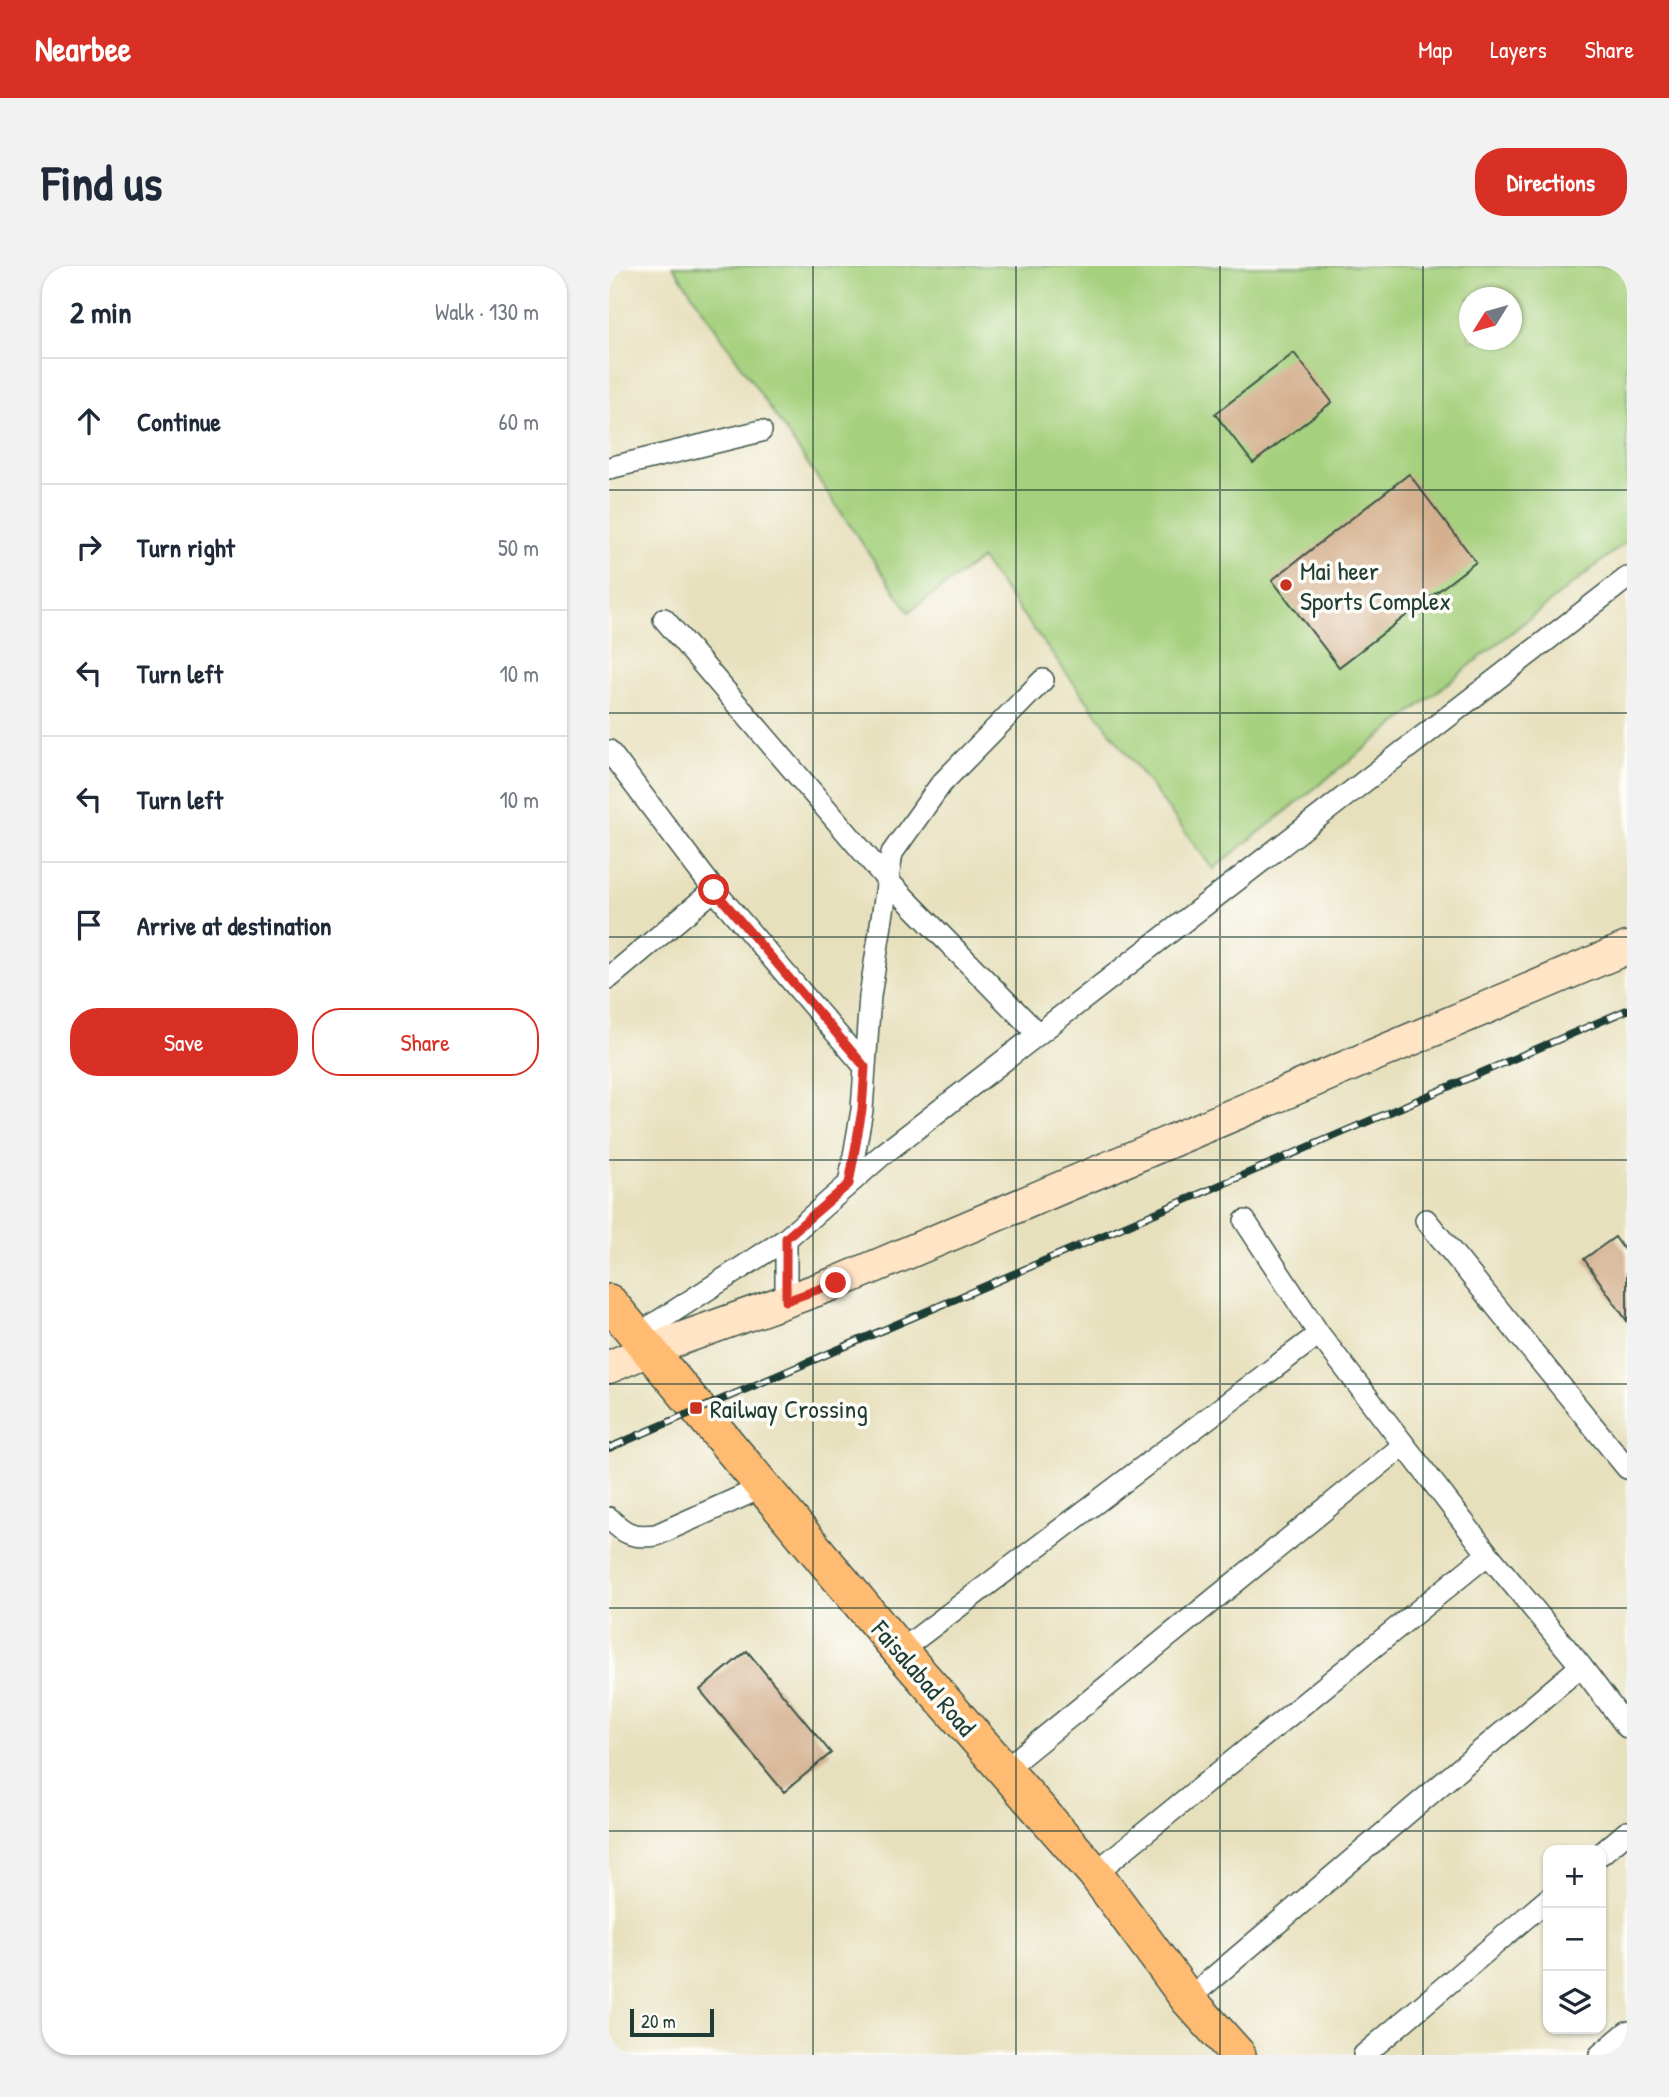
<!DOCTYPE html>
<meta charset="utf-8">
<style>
:root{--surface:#fff;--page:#f2f2f3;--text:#1f2937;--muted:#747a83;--line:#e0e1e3;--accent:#d93025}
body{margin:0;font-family:"Patrick Hand",sans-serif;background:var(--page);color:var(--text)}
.controls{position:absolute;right:21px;bottom:21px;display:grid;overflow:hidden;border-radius:14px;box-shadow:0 2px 5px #0004}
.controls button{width:63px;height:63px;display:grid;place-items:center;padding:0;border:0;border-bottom:2px solid var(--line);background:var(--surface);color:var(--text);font:35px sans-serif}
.compass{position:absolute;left:850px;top:21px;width:63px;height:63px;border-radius:50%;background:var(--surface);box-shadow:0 2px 5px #0004;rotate:233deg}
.scale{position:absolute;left:21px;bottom:18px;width:84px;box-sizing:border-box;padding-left:7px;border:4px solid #1f3d34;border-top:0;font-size:19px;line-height:24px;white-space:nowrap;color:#1f3d34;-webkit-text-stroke:5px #fdfcf7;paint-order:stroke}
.stop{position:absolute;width:21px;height:21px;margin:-16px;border:5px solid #d93025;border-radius:50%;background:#fff}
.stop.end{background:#d93025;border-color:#fff;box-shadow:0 2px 7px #0008}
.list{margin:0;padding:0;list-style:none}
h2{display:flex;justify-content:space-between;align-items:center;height:91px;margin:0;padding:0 28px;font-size:30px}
h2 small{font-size:23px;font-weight:400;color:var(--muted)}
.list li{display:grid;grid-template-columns:46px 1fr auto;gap:21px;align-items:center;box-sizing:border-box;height:126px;padding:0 28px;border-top:2px solid var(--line)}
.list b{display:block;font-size:26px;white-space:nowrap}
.list em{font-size:23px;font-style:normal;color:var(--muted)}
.actions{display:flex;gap:14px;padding:21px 28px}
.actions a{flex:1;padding:16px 0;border:2px solid var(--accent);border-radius:28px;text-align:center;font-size:24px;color:var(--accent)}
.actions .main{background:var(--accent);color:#fff}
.icon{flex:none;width:38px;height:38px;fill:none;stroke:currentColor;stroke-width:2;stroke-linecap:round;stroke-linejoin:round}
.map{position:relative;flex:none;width:1018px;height:1789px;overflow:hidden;border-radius:28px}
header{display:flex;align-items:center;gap:42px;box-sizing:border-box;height:98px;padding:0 35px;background:var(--accent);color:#fff}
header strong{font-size:33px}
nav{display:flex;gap:38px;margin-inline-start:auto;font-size:24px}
.intro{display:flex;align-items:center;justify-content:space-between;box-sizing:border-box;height:168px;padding:0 42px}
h1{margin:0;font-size:49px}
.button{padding:18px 32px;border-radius:28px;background:var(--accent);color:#fff;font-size:24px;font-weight:700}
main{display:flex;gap:42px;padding:0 42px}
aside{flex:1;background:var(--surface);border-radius:28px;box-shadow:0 2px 5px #0004}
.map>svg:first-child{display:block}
.green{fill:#a5d07d;stroke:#628658;stroke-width:2;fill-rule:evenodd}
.building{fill:#d4b08f}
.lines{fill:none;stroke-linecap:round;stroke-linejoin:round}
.street-casing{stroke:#3d5549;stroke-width:24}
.secondary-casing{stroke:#3d5549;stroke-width:35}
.primary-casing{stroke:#3d5549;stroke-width:38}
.street{stroke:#fff;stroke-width:21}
.secondary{stroke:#ffe4c6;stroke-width:32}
.primary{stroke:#ffbb71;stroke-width:35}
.rail-casing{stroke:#1f3d34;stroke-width:8}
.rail{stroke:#fdfcf7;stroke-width:5;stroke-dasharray:16;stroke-linecap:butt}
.route{stroke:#d93025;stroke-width:9}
.grid{fill:none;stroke:#1f3d34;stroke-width:2;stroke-opacity:0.55}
.poi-dot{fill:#c8321e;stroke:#fdfcf7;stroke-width:2.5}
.labels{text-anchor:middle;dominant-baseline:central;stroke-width:7;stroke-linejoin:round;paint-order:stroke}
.poi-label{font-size:26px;fill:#1f3d34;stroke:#fdfcf7;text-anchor:start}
.street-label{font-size:26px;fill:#1f3d34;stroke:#fdfcf7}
</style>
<header>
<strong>Nearbee</strong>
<nav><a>Map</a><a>Layers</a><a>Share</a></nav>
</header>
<div class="intro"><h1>Find us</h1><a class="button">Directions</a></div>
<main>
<aside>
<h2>2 min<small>Walk · 130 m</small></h2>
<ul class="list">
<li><svg class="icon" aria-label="ahead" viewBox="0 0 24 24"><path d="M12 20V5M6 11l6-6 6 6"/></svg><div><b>Continue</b></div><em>60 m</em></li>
<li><svg class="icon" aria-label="right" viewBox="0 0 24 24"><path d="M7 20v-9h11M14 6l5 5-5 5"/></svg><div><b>Turn right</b></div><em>50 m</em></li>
<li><svg class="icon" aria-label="left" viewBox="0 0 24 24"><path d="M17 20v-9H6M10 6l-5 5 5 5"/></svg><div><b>Turn left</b></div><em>10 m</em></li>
<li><svg class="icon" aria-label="left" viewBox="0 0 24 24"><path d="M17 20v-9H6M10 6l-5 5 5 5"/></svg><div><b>Turn left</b></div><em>10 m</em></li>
<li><svg class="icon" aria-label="arrive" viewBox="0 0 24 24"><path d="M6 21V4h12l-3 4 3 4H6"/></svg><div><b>Arrive at destination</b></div></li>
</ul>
<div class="actions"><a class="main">Save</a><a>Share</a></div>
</aside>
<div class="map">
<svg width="1018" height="1789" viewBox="0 0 1018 1789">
<rect width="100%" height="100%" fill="#fdfcf7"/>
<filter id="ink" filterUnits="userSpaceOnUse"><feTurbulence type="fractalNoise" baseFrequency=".0143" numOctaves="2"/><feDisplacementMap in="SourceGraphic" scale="14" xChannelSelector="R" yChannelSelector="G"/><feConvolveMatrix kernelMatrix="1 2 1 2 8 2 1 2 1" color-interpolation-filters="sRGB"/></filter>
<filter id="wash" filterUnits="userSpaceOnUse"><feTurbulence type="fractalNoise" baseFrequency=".00686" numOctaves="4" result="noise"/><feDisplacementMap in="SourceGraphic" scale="28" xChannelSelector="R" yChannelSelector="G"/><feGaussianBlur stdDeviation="1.57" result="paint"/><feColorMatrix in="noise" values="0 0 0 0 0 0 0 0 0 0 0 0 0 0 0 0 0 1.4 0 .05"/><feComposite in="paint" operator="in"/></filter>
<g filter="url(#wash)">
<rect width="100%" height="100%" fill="#e7e0bd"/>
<path class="green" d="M64,0H1018V275L604,603L372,293L300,346ZM860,32H902V74H860Z"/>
<g id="blocks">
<path class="building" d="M685,87L723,136L644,197L606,148Z
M800,208L867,296L730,401L663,314Z
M1006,971L1018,988V1055L975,993Z
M138,1385L222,1487L175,1526L91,1424Z"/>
</g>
</g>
<g filter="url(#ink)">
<use href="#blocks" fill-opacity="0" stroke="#3d5549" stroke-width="2"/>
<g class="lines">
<g class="street-casing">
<path id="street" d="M0,202L152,165
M55,353L279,615L429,768
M0,485L105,624L256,801
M0,712L105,624
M240,918L253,844L261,730L283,587L332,518L434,414
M817,954L1018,1202
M636,955L710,1068L879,1288L972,1400L1018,1461
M177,973V1035
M28,1069L177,973L273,889L1018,312
M0,1252C15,1268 25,1272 47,1269L154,1221
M291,1385L710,1068
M395,1504L795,1179
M992,1588L1018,1566
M486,1607L879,1288
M579,1733L972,1400
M755,1789L939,1633
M991,1789L1018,1766"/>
</g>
<g class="secondary-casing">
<path id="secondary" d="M0,1101L40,1084L227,1017L1018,682"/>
</g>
<g class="primary-casing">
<path id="primary" d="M0,1036L291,1385L486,1607L579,1733L629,1789"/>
</g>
<use href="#street" class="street"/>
<use href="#secondary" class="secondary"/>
<use href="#primary" class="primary"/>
<g class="rail-casing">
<path id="rail" d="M0,1182L1018,744"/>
</g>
<use href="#rail" class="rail"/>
</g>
</g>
<g class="lines" filter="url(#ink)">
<path class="route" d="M105,624L256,801L253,844L240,918L177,972V1035L227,1017"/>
</g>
<path class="grid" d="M204,0V1789M407,0V1789M611,0V1789M814,0V1789M0,224H1018M0,447H1018M0,671H1018M0,894H1018M0,1118H1018M0,1342H1018M0,1565H1018"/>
<g class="poi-dot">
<circle cx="677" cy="319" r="7"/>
<rect x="80" y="1135" width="14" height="14" rx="3.5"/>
</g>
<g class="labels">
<g class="poi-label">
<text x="691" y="304">Mai heer<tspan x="691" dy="30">Sports Complex</tspan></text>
<text x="101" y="1142">Railway Crossing</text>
</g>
<g class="street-label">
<text transform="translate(315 1412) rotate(49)">Faisalabad Road</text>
</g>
</g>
</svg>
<div class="controls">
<button>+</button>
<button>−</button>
<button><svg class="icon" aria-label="layers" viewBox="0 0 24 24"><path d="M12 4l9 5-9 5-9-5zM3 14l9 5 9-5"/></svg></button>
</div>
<svg class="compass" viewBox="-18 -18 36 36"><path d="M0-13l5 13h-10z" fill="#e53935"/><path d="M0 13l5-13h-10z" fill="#747a83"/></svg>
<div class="scale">20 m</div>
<div class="stop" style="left:105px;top:624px"></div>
<div class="stop end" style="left:227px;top:1017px"></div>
</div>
</main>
